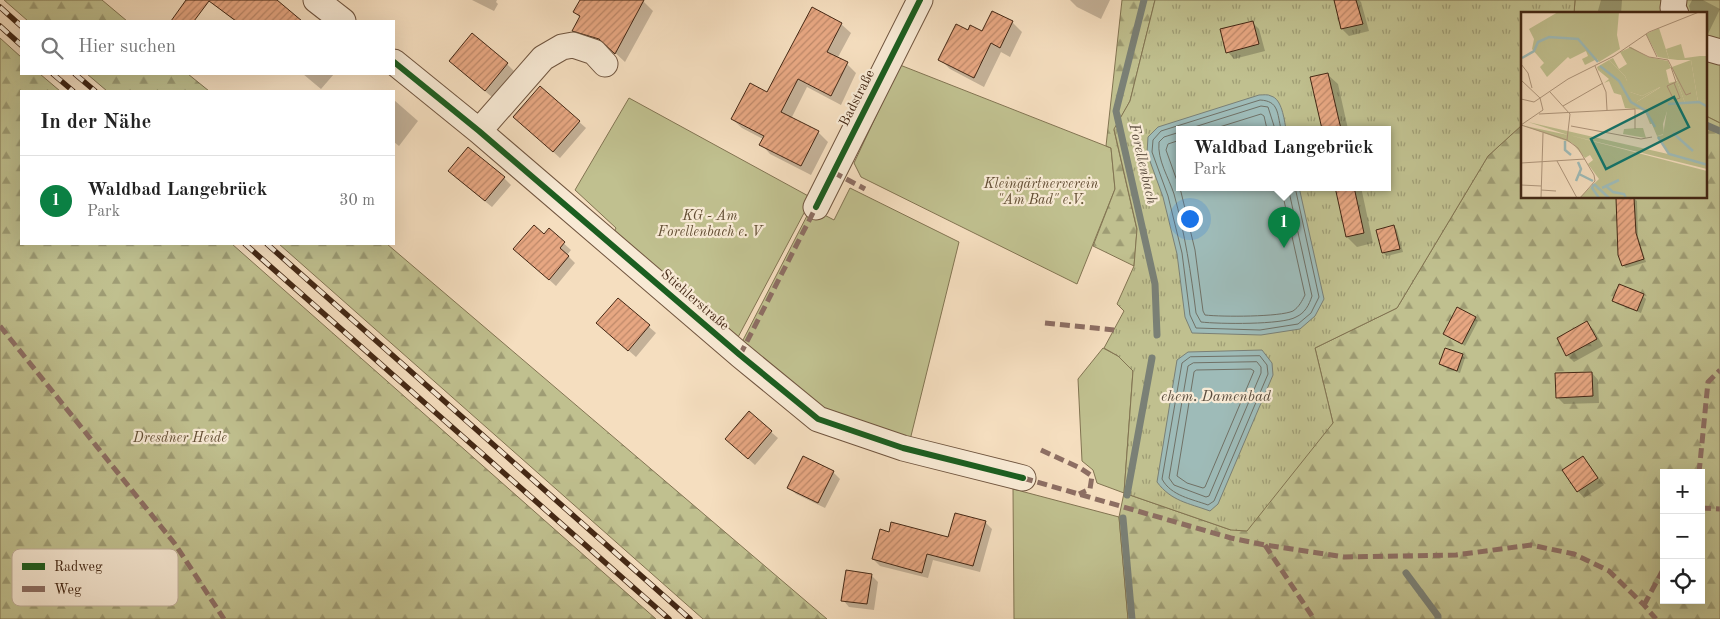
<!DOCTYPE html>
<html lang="de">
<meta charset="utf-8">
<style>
:root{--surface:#fff;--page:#f2f2f2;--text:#222;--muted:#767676;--line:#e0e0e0;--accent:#0b8043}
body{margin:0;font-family:"Old Standard TT",serif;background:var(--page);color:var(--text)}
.controls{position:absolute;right:15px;bottom:15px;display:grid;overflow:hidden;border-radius:0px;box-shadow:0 5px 20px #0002}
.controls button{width:45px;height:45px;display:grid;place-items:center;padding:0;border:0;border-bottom:1px solid var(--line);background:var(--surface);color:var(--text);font:25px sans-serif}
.you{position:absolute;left:1189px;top:218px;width:18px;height:18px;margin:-12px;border:4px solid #fff;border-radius:50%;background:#1a73e8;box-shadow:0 0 0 8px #1a73e833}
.badge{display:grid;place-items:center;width:32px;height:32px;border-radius:50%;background:var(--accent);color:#fff;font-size:16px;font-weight:700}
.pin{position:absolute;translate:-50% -41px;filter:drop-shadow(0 1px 2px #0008)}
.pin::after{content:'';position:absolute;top:26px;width:18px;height:15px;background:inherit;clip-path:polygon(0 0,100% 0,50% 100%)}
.popup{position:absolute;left:1176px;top:126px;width:215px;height:65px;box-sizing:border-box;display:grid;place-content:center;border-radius:0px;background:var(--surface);filter:drop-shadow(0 1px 4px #0005);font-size:16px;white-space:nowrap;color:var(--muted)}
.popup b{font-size:19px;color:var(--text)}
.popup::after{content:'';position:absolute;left:50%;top:100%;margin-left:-10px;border:10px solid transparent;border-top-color:var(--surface)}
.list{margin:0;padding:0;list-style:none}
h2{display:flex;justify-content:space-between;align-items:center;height:65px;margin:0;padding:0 20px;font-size:21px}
h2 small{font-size:16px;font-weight:400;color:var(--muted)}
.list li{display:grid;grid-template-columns:32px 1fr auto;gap:15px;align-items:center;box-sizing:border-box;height:90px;padding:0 20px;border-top:1px solid var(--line)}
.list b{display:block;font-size:19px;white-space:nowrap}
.list p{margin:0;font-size:16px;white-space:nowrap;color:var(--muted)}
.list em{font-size:16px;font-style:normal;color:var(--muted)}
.icon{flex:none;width:28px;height:28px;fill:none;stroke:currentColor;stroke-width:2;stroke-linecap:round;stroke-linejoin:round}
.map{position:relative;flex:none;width:1720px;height:619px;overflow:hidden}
.search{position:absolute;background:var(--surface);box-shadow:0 5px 20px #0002;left:20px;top:20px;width:375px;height:55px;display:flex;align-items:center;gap:12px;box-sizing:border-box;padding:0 18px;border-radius:0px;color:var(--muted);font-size:19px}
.panel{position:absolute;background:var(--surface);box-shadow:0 5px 20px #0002;left:20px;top:90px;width:375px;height:155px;border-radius:0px}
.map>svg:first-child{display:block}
.green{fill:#c0c08f;stroke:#827452}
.forest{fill:url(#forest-firs);stroke:#827452;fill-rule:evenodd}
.park{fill:url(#park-tufts);stroke:#827452;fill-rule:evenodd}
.water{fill:#9ebbb8;stroke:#7a8076}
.shadow{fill:#0003}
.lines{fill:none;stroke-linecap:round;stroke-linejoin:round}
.shore{stroke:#707166;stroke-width:1}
.stream{stroke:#7a8076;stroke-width:7}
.building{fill:url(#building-hatch);stroke:#432714}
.minor-casing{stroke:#70553f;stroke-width:27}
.minor{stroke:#f8ead5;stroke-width:25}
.rail-casing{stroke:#432714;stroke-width:5.5}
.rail{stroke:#f8ead5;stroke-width:4;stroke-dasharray:11;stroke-linecap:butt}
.quiet{stroke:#8d6e63;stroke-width:5;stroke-dasharray:10 5;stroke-linecap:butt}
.cycleway-casing{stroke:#f8ead5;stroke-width:9}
.cycleway{stroke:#1b5e20;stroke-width:6}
.labels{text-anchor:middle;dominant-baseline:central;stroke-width:4.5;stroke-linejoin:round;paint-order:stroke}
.street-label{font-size:14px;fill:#432714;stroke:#f8ead5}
.park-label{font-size:14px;font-style:italic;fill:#624d33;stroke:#f8ead5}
.water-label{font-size:15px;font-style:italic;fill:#5a4c3d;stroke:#f8ead5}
.inset-river{fill:none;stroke:#9ebbb8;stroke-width:2.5}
.inset-road{fill:none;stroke:#ae957b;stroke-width:1}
.view{fill:#0f766e;fill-opacity:0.15;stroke:#0f766e;stroke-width:2.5}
.inset-edge{fill:none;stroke:#432714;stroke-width:2.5}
.key{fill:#f8ead5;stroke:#c2b09b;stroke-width:1}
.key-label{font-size:14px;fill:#432714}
</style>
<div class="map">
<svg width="1720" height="619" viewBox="0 0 1720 619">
<defs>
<pattern id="forest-firs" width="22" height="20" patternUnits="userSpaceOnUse" patternTransform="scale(1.25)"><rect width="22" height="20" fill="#c0c08f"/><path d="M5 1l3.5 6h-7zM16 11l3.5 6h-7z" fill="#9e9c74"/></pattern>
<pattern id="park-tufts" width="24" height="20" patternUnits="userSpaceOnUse" patternTransform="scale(1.25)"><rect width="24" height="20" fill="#c0c08f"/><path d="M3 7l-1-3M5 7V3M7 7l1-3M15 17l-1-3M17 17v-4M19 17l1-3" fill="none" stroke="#9e9c74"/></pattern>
<pattern id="building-hatch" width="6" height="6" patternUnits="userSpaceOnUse" patternTransform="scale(1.25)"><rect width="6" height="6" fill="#e7a782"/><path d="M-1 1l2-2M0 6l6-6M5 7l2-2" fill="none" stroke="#bd8869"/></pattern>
</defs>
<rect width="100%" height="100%" fill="#f5debf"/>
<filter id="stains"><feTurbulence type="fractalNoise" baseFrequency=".004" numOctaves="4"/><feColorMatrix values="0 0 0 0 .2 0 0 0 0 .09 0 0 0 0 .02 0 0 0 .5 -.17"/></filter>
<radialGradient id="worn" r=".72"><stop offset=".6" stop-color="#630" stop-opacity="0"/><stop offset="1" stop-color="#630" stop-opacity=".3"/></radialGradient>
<path class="green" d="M1575,0H1720V123L1706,116V14H1574Z
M900,65L1111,148L1115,189L1077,284L861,177L854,163Z
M629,98L812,198L736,341L612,236L616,228L575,190Z
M850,188L959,242L910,440L840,421L742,342L811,208L834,220Z
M1103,348L1118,356L1133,370L1124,493L1097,483L1093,470L1082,461L1078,379Z
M1013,489L1119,517L1128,619H1014Z"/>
<path class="forest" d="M4,0H102L127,21H28Z
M1122,0H1155L1130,101L1114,130L1137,230L1134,266L1093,246L1115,189L1111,148L1106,146Z
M0,38L21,57V74H40L60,91H21V244H232L656,619H0Z
M87,74H188L209,91H107Z
M1706,116L1720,123V619H1128L1119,517L1124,493L1231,530L1333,423L1315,348L1397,308L1488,156L1522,125V198H1706ZM1664,473H1701V600H1664Z
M279,244H387L827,619H703Z"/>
<path class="park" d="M1155,0H1575L1574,14H1522V125L1488,156L1397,308L1315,348L1333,423L1247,531L1231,530L1124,493L1133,371L1118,356L1104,348L1124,311L1117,304L1134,266L1137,229L1114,129L1130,101ZM1180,129H1388V187H1180Z"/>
<path class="water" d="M1259,95C1263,95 1268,94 1271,96C1282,99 1284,119 1286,129H1180V187H1299L1324,299L1315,316L1300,329L1261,335L1192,333L1185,317L1177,254L1163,197L1147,153L1148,137L1158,127Z
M1262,350L1272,363L1273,375L1218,504L1210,511C1188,503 1171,501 1157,482L1177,360L1188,352Z"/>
<path class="shadow" d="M208,0H272L300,21H235Z
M472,0H497L496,2L498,4L494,11Z
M581,0H642L653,11L625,62L610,48L583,40L574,31L580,18L575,12Z
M1070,0H1110L1101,19L1077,7Z
M1335,0H1359L1361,2L1369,31L1349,36L1342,29Z
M1601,0H1622L1621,14H1597Z
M1692,0H1703L1720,9L1706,38V14H1691L1689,6Z
M993,12L1012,22L1022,32L1010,57L1001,52L984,87L950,69L940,59L968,32L982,33Z
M1252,22L1259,29L1265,51L1234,59L1228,52Z
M841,24L851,33L837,59L847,64L856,73L841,105L807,87L791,119L818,132L828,142L811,175L770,154L761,144L763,139L742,128L732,119L767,93Z
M507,64L514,71L492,97L457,68Z
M303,74H334L321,89Z
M1328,75L1338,84L1348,129H1323L1312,78Z
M541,88L586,128L560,158L522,124Z
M394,100L418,121L399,146L394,142Z
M456,178H504L511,185L492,207Z
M1336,187H1361L1373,243L1357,247L1347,237Z
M1618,198H1634L1637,201L1638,237L1646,262L1626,268L1623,265L1620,255Z
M1394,226L1397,230L1403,252L1387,256L1383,253L1378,231Z
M549,230L571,250L567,255L575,263L556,286L522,255Z
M1643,296L1646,299L1641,313L1617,304L1614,301Z
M618,300L656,333L636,357L605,330Z
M1475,318L1478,321L1465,346L1444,334Z
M1587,323L1594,330L1603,346L1574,362L1567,355Z
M1462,355L1465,358L1460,373L1444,367L1440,364Z
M1592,373L1598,380L1599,403L1564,404L1557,397Z
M749,413L778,438L755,465L726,439Z
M1583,457L1604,485L1584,498L1578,491L1563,470Z
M833,472L840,479L825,508L796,494L789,487Z
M985,522L992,529L980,572L933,560L928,578L880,566L873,559L890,533L949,538Z
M871,575L878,582L874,610L849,607L843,600Z"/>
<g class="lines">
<path class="shore" d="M1188,129L1261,106L1268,107L1275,129
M1213,129L1261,114L1264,116L1267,129
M1281,129C1277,113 1279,101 1260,100L1161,131L1153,140L1152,152L1168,196L1182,253L1190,315L1196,328L1260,330L1298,324L1311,313L1319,297L1295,187
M1180,132L1164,137L1159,142C1157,160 1169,178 1174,194C1185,234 1191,273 1196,313L1201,322C1218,324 1283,325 1296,317C1305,313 1309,305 1312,296L1288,187
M1180,140L1168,144L1166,150L1181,192L1195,250L1203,311L1205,315C1222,317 1280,317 1293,311C1299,307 1302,301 1305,295L1281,187
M1260,356L1267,365L1268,374L1214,501L1208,505C1192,499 1171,496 1162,479L1182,363L1190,357Z
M1257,362L1261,367V373L1209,496L1206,497L1174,485L1169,478L1188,366L1193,363Z
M1197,370L1251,369L1254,371L1205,487L1203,488L1187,483L1177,476L1194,372Z"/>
<path class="stream" d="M1144,0L1116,111L1155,284L1157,335
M1706,125L1720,131
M1127,495L1152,358
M1123,518L1132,619
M1406,573L1438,616V619"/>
</g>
<path class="building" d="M186,0H277L302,21H236L209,1L194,21H171Z
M580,0H644L615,54L599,39L572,31L580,16L573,12Z
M1334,0H1356L1363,24L1341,29Z
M812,7L842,23L827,52L848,62L831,96L798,79L781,112L819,131L801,166L759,145L764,136L731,119L750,83L767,92Z
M992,11L1013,21L1000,48L991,43L974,78L938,60L956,24L968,30L970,25L982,31Z
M1253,21L1259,44L1226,53L1220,29Z
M472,33L508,63L485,91L449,61Z
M1328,73L1341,129H1322L1310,77Z
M540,86L580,121L553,152L513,117Z
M468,147L505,177L485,201L448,171Z
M1335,187H1354L1364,233L1346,237Z
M1616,198H1634L1636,233L1644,259L1622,266L1618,255Z
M534,225L544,234L549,228L565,242L560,248L569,256L549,280L513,249Z
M1394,225L1400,249L1382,253L1376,230Z
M1619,284L1644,294L1637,311L1612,301Z
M618,298L650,325L628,351L596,323Z
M1457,307L1476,317L1462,344L1443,334Z
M1587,321L1597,339L1566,356L1557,338Z
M1445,348L1463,354L1457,371L1439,364Z
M1592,372L1593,396L1556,398L1555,373Z
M749,411L772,431L748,459L725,439Z
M803,456L834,471L818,503L787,488Z
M1583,456L1598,478L1577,492L1562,470Z
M955,513L986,521L973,566L927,554L922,573L872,559L880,529L889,532L891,522L948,537Z
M846,570L872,574L867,604L841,601Z"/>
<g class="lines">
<g class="minor-casing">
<path id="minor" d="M316,0L343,21
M1674,0L1673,8L1676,14
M1706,48L1720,52
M394,62L479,131L740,355L818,419L903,448L1023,478
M479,131L543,58L562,47L573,45L594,52L605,64
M816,207L920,0"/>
</g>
<use href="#minor" class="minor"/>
<g class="rail-casing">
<path id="rail" d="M0,7L21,26
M0,26L21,45
M53,74L73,91
M75,74L95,91
M245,244L669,619
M267,244L690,619"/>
</g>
<use href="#rail" class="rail"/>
<path class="quiet" d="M833,172L865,189
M1045,323L1114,330
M0,326L175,544L224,619
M740,355L816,207
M1041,450L1080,468L1092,476L1090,489L1079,494
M1699,473L1708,382L1720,370
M1023,478L1231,538L1265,545L1344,557L1456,555L1531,545L1574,554L1609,571L1644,605L1656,619
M1701,508L1720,509
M1265,545L1314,619
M1644,605L1664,568"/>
<g class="cycleway-casing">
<path id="cycleway" d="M394,62L479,131L740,355L818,419L903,448L1023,478
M816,207L920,0"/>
</g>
<use href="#cycleway" class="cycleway"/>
</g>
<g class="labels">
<g class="street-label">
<text transform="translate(857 98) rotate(-63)">Badstraße</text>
<text transform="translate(695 300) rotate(41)">Stiehlerstraße</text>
</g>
<g class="park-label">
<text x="1041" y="184">Kleingärtnerverein<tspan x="1041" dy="16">"Am Bad" e.V.</tspan></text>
<text x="710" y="216">KG - Am<tspan x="710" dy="16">Forellenbach e. V</tspan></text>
<text x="180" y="438">Dresdner Heide</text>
</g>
<g class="water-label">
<text transform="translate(1142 164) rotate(77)">Forellenbach</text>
<text x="1216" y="397">ehem. Damenbad</text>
</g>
</g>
<g transform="translate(1521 12)">
<rect width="186" height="186" fill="#f5debf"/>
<path d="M37,0H98L96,23L99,37L78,50L76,47L64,53L61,47L67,44L65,39L49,47L47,45L26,65L19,55L23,51L11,37L13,27L8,17ZM138,16L148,47L137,45L125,22ZM110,35L127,45L147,49L150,56L145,58L148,71L156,69L164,91L147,92L139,75L121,84L109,80L123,98L104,96L100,83L93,81L88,69L83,71L88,67L77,58L106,69L104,64L88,48L92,46L98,57L106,52L99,40ZM179,44H186V87L177,90L170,48H149ZM116,116H122L125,126L102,122L103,117Z" fill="#c0c08f"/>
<path d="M45,17L54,28L27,27L25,19ZM160,32L164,47H148L145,37ZM88,48L104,64L106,69L104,71L77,58L76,55ZM139,59L136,63L141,74L114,91L126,98L131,112H129L123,97L110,91L109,80L121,84L139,75L134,61ZM186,87V157L48,123L186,159V186H58L78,167L67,152L72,148L69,143L64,146L51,131L0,113L47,123L7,110L147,142L136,124L142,123L147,92Z" fill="#c0c08f"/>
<path d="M170,48L177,90L169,92L164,91L151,55ZM140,75L148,93L142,112L143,122L136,124L125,98L114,91Z" fill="#c0c08f"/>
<path class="inset-river" d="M1,46L13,39L17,30L28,25L57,27L77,50M79,54L98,69L110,90L125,99L134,115M147,92L178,90L187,95M152,121L172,139M137,125L148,142L187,153M44,129V138L50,143M58,162L72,169M55,169L60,157L57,150M73,172L88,186M73,172L71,176L78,186M85,174L92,180L103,182L105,186M81,176L98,168"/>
<path class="inset-road" d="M125,22L136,45M108,35L128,45L147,48L165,83L170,81M0,52L7,61L11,76M74,54L85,80L86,98M150,55L155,70L146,74L153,88L159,86L153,71M0,68L19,86L13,90L0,87M29,80L49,102L46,128M42,94L82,71M18,102L114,97V117M0,113L46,128L57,136L73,163L74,169L59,186M0,113L22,98L19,86L47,67L93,44L128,20L178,0M50,114L120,127L131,125M36,149L56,186M0,151L64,147M0,173L20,174M20,178L35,179M20,186L22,121"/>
<path class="view" d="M153,85L168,115L85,157L70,127Z"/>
<rect width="186" height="186" class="inset-edge"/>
</g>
<rect x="12" y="549" width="166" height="57" rx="8" class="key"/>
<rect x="22" y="563" width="23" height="7" fill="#1b5e20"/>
<rect x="22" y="586" width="23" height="6" fill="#8d6e63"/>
<g class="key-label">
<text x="54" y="571">Radweg</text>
<text x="54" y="594">Weg</text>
</g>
<rect width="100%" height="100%" filter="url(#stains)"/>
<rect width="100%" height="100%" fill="url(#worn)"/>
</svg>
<div class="controls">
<button>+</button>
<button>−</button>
<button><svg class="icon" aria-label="locate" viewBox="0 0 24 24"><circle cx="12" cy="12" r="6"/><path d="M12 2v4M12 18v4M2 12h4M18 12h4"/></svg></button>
</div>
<div class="you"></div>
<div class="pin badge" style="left:1284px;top:248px">1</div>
<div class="popup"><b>Waldbad Langebrück</b>Park</div>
<div class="search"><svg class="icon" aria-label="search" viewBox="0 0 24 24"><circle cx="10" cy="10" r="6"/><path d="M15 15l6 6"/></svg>Hier suchen</div>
<section class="panel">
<h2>In der Nähe<small></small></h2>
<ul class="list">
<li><span class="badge">1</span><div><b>Waldbad Langebrück</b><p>Park</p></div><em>30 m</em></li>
</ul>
</section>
</div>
